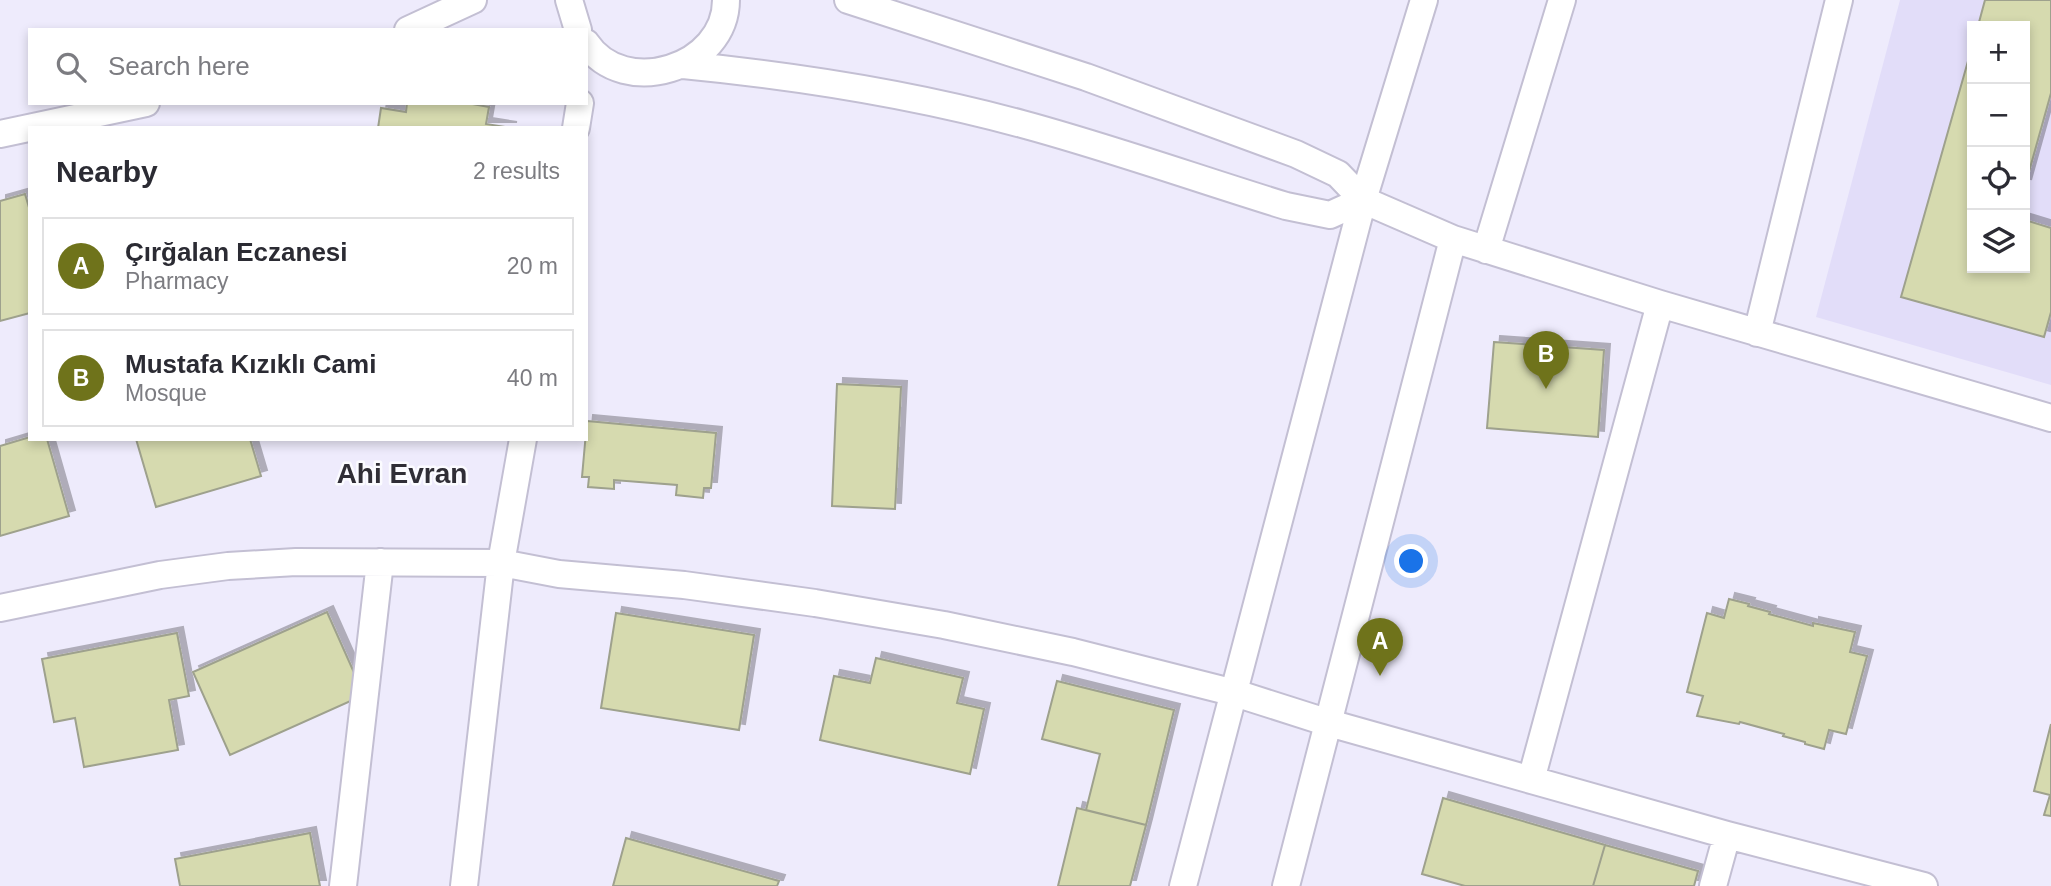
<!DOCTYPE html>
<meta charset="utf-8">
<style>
:root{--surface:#fff;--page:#f7f7f7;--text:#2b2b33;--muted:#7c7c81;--line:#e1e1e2;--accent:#6f731b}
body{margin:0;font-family:Helvetica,sans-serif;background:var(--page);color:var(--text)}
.controls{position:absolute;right:21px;top:21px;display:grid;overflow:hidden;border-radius:0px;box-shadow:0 4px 10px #0003}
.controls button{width:63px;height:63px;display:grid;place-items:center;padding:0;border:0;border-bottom:2px solid var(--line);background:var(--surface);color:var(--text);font:35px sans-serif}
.you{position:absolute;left:1412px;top:562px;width:24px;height:24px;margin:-18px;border:5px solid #fff;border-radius:50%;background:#1a73e8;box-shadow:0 0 0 10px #1a73e833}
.badge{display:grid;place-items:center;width:46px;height:46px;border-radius:50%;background:var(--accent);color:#fff;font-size:23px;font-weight:700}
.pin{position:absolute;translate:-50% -58px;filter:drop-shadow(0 2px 4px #0008)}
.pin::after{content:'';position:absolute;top:37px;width:24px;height:21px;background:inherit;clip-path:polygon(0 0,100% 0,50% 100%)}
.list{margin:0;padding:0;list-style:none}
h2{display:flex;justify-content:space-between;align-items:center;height:91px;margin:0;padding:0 28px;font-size:30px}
h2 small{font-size:23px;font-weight:400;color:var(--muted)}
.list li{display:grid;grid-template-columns:46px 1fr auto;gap:21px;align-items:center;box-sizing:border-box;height:98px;margin:0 14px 14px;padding:0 14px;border:2px solid var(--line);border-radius:0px}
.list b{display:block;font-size:26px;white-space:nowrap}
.list p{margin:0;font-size:23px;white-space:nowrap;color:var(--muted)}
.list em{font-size:23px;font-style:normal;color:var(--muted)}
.icon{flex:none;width:38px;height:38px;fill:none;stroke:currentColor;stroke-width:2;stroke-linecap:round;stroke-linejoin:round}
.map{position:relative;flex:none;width:2051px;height:886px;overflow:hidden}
.search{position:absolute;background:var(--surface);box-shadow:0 4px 10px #0003;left:28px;top:28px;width:560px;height:77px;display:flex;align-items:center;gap:18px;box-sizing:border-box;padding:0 24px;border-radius:0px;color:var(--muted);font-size:26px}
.panel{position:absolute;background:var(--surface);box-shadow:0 4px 10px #0003;left:28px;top:126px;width:560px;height:315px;border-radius:0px}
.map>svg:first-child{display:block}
.built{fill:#e2ddf9;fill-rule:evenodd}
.building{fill:#d6daaf;stroke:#9ea18d;stroke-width:2;filter:url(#shadow)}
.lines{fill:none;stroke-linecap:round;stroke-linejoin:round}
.street-casing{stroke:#c3bfd3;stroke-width:30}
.street{stroke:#fff;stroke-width:26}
.labels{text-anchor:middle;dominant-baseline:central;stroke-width:5;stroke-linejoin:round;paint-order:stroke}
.district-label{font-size:28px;font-weight:bold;fill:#302e36;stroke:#fbfbff}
</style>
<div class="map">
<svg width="2051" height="886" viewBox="0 0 2051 886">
<defs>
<filter id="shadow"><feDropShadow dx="6" dy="-6" stdDeviation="0" flood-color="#0004"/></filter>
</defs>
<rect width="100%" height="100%" fill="#eeebfc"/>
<path class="built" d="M1900,0H2051V385L1816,317ZM1972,26H2025V268H1972Z"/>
<path class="building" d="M1985,0H2051V93L2025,186V26H1978Z
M1972,47V268H2025V220L2051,228V312L2044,337L1901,297Z
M407,103H467L489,107L486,124L511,128H378L381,108L406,112Z
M25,194L30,211V313L0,321V201Z
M1494,342L1604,350L1598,437L1487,428Z
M837,384L901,387L895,509L832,506Z
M587,421L716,433L711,488H704L703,498L676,495L677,485L614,480V489L588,487L589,477H582Z
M30,437V439H47L69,516L0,536V446Z
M136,439H250L261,476L156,507Z
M1729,599L1749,604L1748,606L1770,612L1769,614L1813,626V623L1855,632L1850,652L1867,656L1846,734L1829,730L1824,749L1805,744V742L1783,736L1784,734L1740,722L1739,724L1697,716L1703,696L1687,692L1707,613L1724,618Z
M327,612L364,695L230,755L193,672Z
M616,613L754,635L739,730L601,708Z
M177,633L189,696L169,700L178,750L84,767L75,718L54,722L42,659Z
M876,658L963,678L957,703L984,709L970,774L820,740L834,676L870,683Z
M1057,681L1174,710L1146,825L1086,810L1100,754L1042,739Z
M2051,724V816L2044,815L2050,795L2034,791Z
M1443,798L1605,845L1593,886H1465L1422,874Z
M1077,808L1146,825L1130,886H1058Z
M310,833L320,886H180L175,859Z
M626,838L779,881L777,886H613Z
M1605,845L1698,871L1694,886H1593Z"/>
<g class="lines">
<g class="street-casing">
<path id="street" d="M569,0L578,30
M848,0L1086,77L1296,154L1338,174L1363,200L1453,239L1660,304L2051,418
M408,30L473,0
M586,43C624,100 726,68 726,0
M683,65C797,76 912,94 1022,124C1111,148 1198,179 1286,206L1330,215L1363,200
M576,128L580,103
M0,134L146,103
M1486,250L1562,0
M1757,333L1839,0
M0,608L160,575L228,566L296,562L501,563L559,574L684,585L815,603L944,625L1073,652L1235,693L1329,723L1727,835L1924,886
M1531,780L1660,304
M343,886L380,562
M464,886L501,563L523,439
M1183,886L1363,200L1424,0
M1286,886L1453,239
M1713,886L1727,835"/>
</g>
<use href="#street" class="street"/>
</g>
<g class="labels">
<g class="district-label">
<text x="402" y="473">Ahi Evran</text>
</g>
</g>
</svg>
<div class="controls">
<button>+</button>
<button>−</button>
<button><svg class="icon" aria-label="locate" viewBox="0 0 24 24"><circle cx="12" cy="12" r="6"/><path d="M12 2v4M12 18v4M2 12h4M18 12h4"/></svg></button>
<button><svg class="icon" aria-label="layers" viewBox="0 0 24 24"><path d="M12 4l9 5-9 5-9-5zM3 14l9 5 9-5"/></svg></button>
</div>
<div class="you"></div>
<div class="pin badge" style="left:1380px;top:676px">A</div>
<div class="pin badge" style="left:1546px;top:389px">B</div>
<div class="search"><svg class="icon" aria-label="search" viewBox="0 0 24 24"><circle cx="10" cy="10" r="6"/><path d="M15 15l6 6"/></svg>Search here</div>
<section class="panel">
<h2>Nearby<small>2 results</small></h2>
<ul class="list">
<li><span class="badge">A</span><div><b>Çırğalan Eczanesi</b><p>Pharmacy</p></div><em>20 m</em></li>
<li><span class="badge">B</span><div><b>Mustafa Kızıklı Cami</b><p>Mosque</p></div><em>40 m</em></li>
</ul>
</section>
</div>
